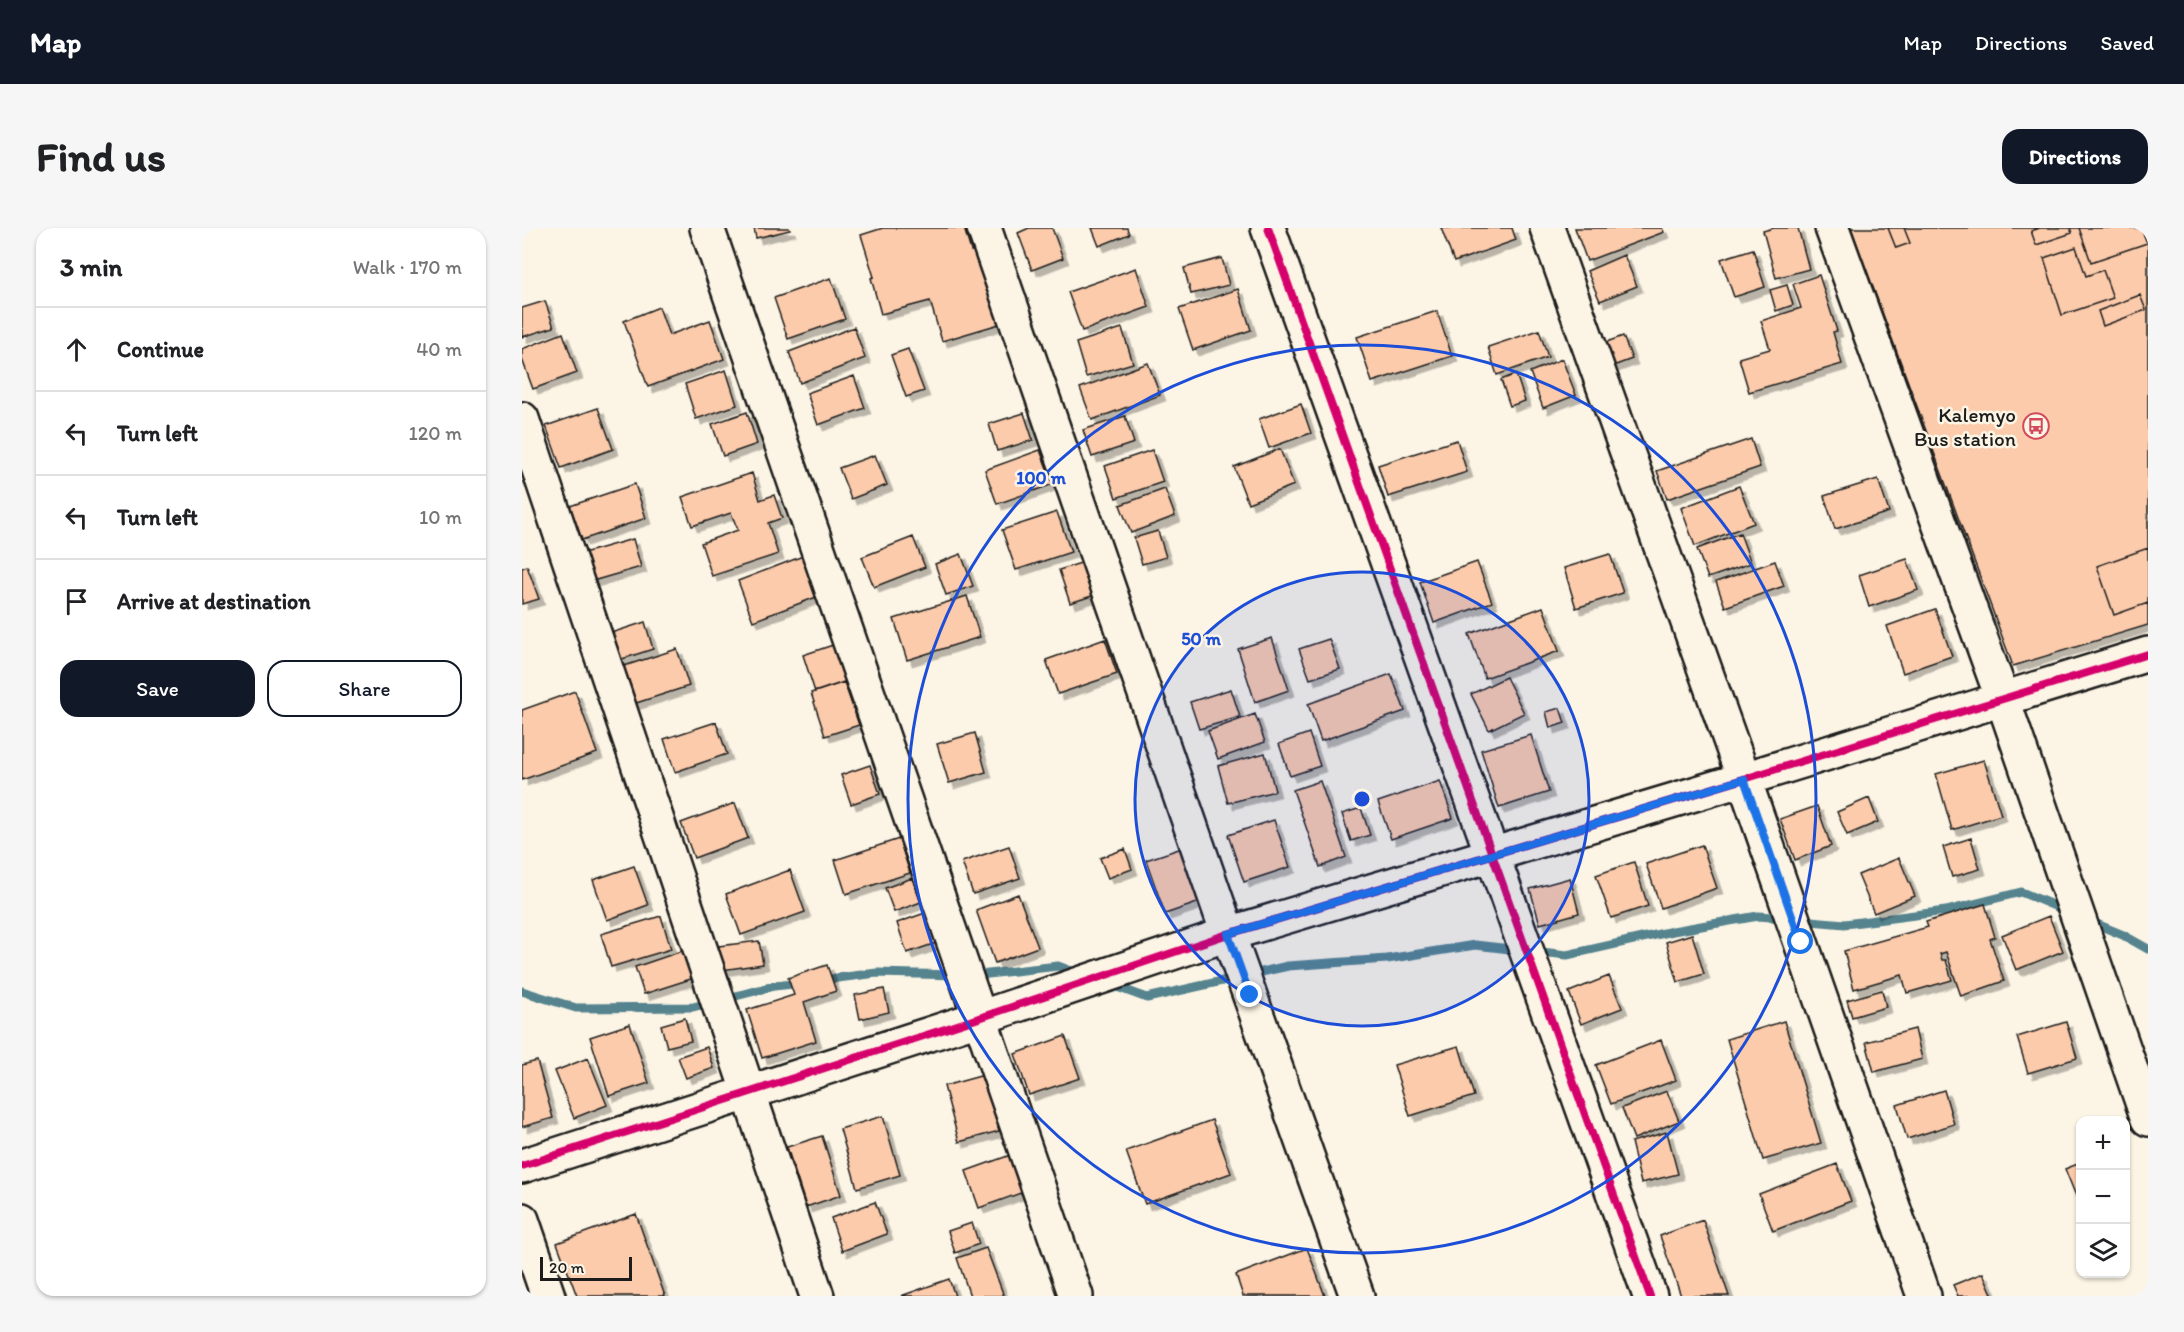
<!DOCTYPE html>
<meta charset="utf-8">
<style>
:root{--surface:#fff;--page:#f6f6f6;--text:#202124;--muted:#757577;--line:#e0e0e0;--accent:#111827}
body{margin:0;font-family:Itim,sans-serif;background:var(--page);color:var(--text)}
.controls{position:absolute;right:18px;bottom:18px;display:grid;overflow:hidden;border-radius:12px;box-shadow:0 2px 4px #0004}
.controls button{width:54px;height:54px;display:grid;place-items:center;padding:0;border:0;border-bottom:2px solid var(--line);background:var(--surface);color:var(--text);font:30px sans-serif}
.scale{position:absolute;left:18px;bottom:15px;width:92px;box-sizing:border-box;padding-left:6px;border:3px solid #1c1c1c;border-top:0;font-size:16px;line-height:21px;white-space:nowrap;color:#1c1c1c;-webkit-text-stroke:4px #fcf5e5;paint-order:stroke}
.stop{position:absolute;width:18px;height:18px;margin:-14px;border:4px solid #1a73e8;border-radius:50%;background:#fff}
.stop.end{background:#1a73e8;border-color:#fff;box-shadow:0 2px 6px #0008}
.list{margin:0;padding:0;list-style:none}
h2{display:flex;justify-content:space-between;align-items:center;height:78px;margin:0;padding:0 24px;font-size:26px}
h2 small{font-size:20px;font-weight:400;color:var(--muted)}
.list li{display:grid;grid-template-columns:39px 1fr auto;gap:18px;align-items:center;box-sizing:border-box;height:84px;padding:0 24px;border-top:2px solid var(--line)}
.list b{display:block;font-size:22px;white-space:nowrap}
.list em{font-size:20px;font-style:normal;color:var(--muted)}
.actions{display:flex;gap:12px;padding:18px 24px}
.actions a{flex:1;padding:14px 0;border:2px solid var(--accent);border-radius:18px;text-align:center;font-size:21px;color:var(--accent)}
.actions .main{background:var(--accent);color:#fff}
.icon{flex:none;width:33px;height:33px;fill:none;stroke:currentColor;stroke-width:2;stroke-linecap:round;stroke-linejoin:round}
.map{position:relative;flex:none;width:1626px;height:1068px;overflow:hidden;border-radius:18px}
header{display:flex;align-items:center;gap:36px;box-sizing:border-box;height:84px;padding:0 30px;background:var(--accent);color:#fff}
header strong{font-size:28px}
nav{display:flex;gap:33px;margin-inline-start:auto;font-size:21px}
.intro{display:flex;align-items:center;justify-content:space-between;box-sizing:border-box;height:144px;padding:0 36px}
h1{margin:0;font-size:42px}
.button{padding:15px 27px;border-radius:18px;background:var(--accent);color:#fff;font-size:21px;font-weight:700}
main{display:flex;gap:36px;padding:0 36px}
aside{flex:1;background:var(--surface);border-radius:18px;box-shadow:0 2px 4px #0004}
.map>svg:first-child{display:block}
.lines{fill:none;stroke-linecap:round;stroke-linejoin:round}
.stream{stroke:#55838e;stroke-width:9}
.building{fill:#fccbab;stroke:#1c1c1c;stroke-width:1.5;filter:url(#shadow)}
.street-casing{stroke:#1c1c1c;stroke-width:38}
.secondary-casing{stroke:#1c1c1c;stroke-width:38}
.street{stroke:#fcf5e5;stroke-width:33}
.secondary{stroke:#fcf5e5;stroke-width:33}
.cycleway-casing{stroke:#fcf5e5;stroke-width:11}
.cycleway{stroke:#d6006c;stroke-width:8}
.route{stroke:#1a73e8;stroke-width:8}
.ring{fill:none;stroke:#1d4ed8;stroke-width:3}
.labels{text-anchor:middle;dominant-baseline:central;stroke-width:5;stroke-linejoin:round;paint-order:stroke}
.poi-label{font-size:21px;fill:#1c1c1c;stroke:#fcf5e5;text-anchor:end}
.centre{fill:#1d4ed8;stroke:#fcf5e5;stroke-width:3}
.ring-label{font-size:18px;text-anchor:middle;font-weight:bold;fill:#1d4ed8;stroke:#fcf5e5;stroke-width:5;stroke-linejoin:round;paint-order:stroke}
</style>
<header>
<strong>Map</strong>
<nav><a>Map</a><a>Directions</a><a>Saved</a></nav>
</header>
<div class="intro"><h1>Find us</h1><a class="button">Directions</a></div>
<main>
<aside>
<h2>3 min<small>Walk · 170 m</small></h2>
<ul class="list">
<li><svg class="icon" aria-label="ahead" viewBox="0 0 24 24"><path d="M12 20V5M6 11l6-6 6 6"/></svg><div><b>Continue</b></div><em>40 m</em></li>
<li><svg class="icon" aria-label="left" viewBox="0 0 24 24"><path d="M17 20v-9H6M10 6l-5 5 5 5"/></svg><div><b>Turn left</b></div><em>120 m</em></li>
<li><svg class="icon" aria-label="left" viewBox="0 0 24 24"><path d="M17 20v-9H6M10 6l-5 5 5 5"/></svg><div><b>Turn left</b></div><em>10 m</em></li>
<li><svg class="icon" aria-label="arrive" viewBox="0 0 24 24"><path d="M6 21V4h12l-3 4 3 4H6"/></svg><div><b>Arrive at destination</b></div></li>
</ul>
<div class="actions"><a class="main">Save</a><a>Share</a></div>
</aside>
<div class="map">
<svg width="1626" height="1068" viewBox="0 0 1626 1068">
<defs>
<filter id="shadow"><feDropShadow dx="5.5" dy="5.5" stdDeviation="0" flood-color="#0004"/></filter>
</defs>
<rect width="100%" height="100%" fill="#fcf5e5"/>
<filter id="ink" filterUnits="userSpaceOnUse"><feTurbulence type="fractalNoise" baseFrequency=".0167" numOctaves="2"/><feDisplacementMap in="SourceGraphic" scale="12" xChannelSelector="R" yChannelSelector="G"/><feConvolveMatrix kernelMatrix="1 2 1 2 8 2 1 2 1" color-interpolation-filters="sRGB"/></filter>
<g filter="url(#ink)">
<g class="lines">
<path class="stream" d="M1277,692L1323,696L1424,683L1499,664L1547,684
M1565,692L1601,707L1626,721
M1011,723L1045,727L1151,703L1236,688L1263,690
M449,748L536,738L557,746
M300,752L355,745L435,747
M587,756L625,770L766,738L865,731L953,717L997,722
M0,763L54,780L171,779L252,758L280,755"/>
</g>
<path class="building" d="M232,0H267L268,2L234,10Z
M361,0H442L449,23L457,21L484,94L420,113L408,73L359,86L349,50L352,49L339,7Z
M507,0H530L541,30L510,42L496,5Z
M570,0H605L607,6L577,18Z
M919,0H990L994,12L932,34Z
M1053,0H1140L1142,4L1065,33Z
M1252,0H1276L1287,41L1254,50L1241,3Z
M1329,0H1626V397L1491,438Z
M1366,0H1382L1388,15L1374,20Z
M1518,0H1548L1550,5L1514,17L1509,3Z
M1557,0H1619L1625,15L1569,34Z
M1554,19L1564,48L1581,42L1591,70L1540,87L1522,30Z
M1231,21L1243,59L1212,69L1199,31Z
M1102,27L1115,58L1078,73L1065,43Z
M700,30L707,57L669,66L662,40Z
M614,40L627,79L560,103L546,64Z
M1297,47L1315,103L1311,104L1320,136L1227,164L1217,130L1248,121L1239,93L1279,80L1271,56Z
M309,50L323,91L266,111L252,70Z
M1265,57L1271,77L1254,83L1248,62Z
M716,61L729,102L671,122L657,81Z
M1618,67L1624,82L1581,98L1576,83Z
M23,73L32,99L0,109V80Z
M137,79L147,107L188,92L202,131L126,159L102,93Z
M915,83L930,128L850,154L835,109Z
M332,99L343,130L278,155L267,124Z
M600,100L611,135L564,149L554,115Z
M1017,102L1026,129L975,147L966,119Z
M41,105L55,145L11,161L0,131V121Z
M1101,108L1110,131L1091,138L1082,115Z
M386,121L402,163L384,169L369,127Z
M1040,131L1054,167L1021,180L1008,144Z
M626,135L638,167L570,192L558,160Z
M204,142L215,177L174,191L163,156Z
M994,146L1003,173L988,178L979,152Z
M332,148L343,180L296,197L285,165Z
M779,176L789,205L747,220L737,191Z
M76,180L91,221L39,240L24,198Z
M225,184L235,216L201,228L190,196Z
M502,185L511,212L475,223L467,196Z
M603,188L612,215L570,229L561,202Z
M1229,211L1238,239L1145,271L1135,243Z
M935,212L945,244L866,269L856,237Z
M758,221L772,257L726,275L712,239Z
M518,222L531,256L475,276L463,242Z
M630,222L641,254L594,270L583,238Z
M353,227L365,257L329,271L317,240Z
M230,245L238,272L252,267L260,290L246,295L256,326L190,348L179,315L216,302L209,285L170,298L160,269Z
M1356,251L1367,284L1313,301L1302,268Z
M113,256L124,290L60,312L48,278Z
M1217,258L1232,295L1173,318L1159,280Z
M643,261L653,288L609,305L598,277Z
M535,284L549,324L494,342L480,302Z
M636,303L644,329L620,336L612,310Z
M1218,305L1229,335L1186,350L1175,321Z
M391,309L403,339L352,359L340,329Z
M111,311L119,339L67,354L58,326Z
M1626,320V375L1592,387L1575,338Z
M439,326L451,358L424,367L413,336Z
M1088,326L1101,365L1054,380L1042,340Z
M281,328L297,368L231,393L216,353Z
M1385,331L1396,362L1347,379L1337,347Z
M568,332L579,365L548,375L537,342Z
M1253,333L1262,358L1203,379L1194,354Z
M955,334L970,374L912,395L898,354Z
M5,338L17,371L0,376V340Z
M445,368L458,409L385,432L372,391Z
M1021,379L1037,423L963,450L947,406Z
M1413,381L1430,428L1381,445L1365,398Z
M123,394L131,421L97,432L89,405Z
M750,410L767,462L733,474L716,421Z
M583,411L595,446L536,466L524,432Z
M807,411L818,441L788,451L777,421Z
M311,417L323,454L293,464L281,427Z
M155,421L167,458L111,476L99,439Z
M869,446L883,483L799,513L786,476Z
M984,449L1002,485L967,502L949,466Z
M322,454L337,497L303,508L289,465Z
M709,461L718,489L677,501L668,474Z
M53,463L75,525L0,552V482Z
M1038,480L1043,495L1028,500L1024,484Z
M733,486L743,514L696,531L686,503Z
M194,494L205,526L153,544L142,511Z
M453,505L464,544L427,555L415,516Z
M787,505L798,538L768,548L757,516Z
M1009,507L1027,564L977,580L959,522Z
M743,525L753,563L706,575L696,538Z
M1462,532L1479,587L1430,602L1414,546Z
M348,537L358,566L329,576L319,547Z
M798,553L824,629L798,639L771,562Z
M918,553L931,590L869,611L856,574Z
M1347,570L1356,594L1325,607L1315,584Z
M213,575L226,610L172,630L159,595Z
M1295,578L1309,618L1273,632L1258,591Z
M839,580L848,607L829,613L820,586Z
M752,592L768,639L722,654L706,607Z
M1449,610L1458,641L1430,649L1421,619Z
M377,611L388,645L324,666L313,632Z
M1180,617L1195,660L1139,680L1124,636Z
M487,618L498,650L451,666L440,634Z
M663,619L681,673L643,686L624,632Z
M603,621L610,641L586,650L578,630Z
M1377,630L1393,668L1352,685L1336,647Z
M1112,634L1126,678L1089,690L1074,647Z
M112,638L126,677L85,692L71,652Z
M268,642L283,684L219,707L204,666Z
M390,650L399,674L372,684L363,660Z
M1048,650L1057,685L1018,696L1008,661Z
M496,666L516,719L473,735L454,682Z
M1463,676L1473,709L1468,711L1482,753L1439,768L1424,724L1418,726L1420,732H1424L1430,752L1385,765L1380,747L1332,761L1322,723L1406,699L1404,694Z
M403,685L414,715L385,725L375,695Z
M139,688L149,721L89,739L79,706Z
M1527,688L1541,723L1494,742L1480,707Z
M1170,706L1182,746L1156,754L1144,714Z
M237,713L241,736L200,742L197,718Z
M169,720L178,748L122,766L113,739Z
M305,737L314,763L282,774L294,813L240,830L225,782L272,767L266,750Z
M1087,748L1100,780L1059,796L1047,764Z
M362,761L367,784L338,791L333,767Z
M1360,762L1364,779L1330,789L1325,772Z
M163,790L169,813L145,819L139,797Z
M1262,793L1299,915L1241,932L1205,811Z
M1544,794L1555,830L1506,845L1495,809Z
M108,796L127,855L87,868L68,809Z
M1393,801L1400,831L1352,844L1344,814Z
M543,808L558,850L507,867L493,826Z
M1139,812L1154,852L1089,876L1074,837Z
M937,818L952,868L888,888L872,837Z
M185,819L192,840L164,850L156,829Z
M66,830L85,877L52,890L33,843Z
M15,833L31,890L0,899V837Z
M462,847L477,903L437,914L422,858Z
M1422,862L1432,896L1385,911L1375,877Z
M1145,863L1157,893L1112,911L1100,880Z
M361,888L378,947L335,960L318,901Z
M690,892L709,945L623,976L604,923Z
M1145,904L1156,946L1119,955L1109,914Z
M300,908L319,967L284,979L265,919Z
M494,925L507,962L457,980L444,943Z
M1558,935V978L1543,941Z
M1315,936L1329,973L1251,1003L1237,966Z
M353,974L365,1006L320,1023L309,990Z
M114,986L143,1068H55L35,1015Z
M1181,992L1207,1068H1159L1138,1008Z
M450,995L457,1016L433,1025L426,1003Z
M464,1020L482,1068H448L435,1030Z
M785,1020L803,1068H721L714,1047Z
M1461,1045L1471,1068H1436L1431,1057Z
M427,1051L433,1068H379Z"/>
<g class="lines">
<g class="street-casing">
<path id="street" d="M185,0L554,1068
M462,0L706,706L835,1068
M746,0L1128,1068
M1025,0L1222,551L1402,1068
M1310,0L1481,472L1626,891
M0,191L295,1068
M0,992L26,1068"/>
</g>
<g class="secondary-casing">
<path id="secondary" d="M0,938L457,790L706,706L1222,551L1626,426"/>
</g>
<use href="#street" class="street"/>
<use href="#secondary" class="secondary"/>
<g class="cycleway-casing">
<path id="cycleway" d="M746,0L1128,1068
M0,938L457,790L706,706L1222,551L1626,426"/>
</g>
<use href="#cycleway" class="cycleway"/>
</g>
</g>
<g class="lines" filter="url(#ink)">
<path class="route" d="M728,767L706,706L1222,551L1279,714"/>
</g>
<circle cx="840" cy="571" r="227" fill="#1d4ed8" fill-opacity=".12"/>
<g class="ring">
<circle cx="840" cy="571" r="227"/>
<circle cx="840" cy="571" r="454"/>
</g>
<defs>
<g id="bus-ring" transform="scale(1.35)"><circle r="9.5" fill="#fcf5e5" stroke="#d1495b" stroke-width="1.5"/><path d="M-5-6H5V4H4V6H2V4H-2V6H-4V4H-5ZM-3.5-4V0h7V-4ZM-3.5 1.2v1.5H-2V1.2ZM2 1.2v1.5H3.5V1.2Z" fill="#d1495b"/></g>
</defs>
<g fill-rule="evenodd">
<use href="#bus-ring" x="1514" y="198"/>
</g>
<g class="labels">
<g class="poi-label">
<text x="1494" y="186">Kalemyo<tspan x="1494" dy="24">Bus station</tspan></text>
</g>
</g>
<circle cx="840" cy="571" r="9" class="centre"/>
<g class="ring-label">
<text x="519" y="256">100 m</text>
<text x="679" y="417">50 m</text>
</g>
</svg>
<div class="controls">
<button>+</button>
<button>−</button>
<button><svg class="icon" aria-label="layers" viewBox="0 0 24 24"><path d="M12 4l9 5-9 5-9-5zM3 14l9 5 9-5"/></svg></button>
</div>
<div class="scale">20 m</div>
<div class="stop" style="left:1279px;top:714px"></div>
<div class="stop end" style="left:728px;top:767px"></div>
</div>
</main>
